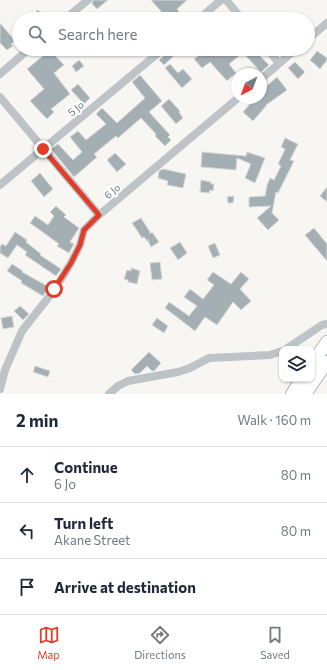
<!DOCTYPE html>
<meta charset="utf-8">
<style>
:root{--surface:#fff;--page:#f2f2f3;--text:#1f2937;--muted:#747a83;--line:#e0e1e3;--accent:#df3e2b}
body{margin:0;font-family:Commissioner,"Noto Sans JP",sans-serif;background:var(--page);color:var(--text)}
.controls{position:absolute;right:12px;bottom:12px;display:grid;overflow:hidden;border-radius:8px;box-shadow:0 1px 3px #0004}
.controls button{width:36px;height:36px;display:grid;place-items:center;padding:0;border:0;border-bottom:1px solid var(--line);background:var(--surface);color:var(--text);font:20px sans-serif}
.compass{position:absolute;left:231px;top:68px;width:36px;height:36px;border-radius:50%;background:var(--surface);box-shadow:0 1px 3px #0004;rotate:221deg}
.stop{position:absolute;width:12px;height:12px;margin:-9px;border:3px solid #df3e2b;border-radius:50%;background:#fff}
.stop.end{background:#df3e2b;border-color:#fff;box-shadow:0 1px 4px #0008}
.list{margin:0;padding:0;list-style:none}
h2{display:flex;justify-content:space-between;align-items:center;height:52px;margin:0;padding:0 16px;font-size:17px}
h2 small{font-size:13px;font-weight:400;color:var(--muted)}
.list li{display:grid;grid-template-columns:26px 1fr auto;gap:12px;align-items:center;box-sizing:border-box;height:56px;padding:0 16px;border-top:1px solid var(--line)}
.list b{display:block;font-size:15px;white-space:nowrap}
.list p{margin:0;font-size:13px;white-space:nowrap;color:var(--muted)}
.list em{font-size:13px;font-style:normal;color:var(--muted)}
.icon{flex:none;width:22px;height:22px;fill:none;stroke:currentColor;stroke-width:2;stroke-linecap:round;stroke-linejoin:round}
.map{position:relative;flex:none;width:327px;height:394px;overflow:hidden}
.search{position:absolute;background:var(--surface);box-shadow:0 1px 3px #0004;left:12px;right:12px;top:12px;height:44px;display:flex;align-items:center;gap:10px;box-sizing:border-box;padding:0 14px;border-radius:22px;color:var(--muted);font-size:15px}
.sheet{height:220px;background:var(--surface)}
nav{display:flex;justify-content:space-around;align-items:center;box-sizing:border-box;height:56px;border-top:1px solid var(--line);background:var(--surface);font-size:11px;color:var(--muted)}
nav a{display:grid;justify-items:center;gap:2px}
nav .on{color:var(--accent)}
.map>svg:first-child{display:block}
.building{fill:#a4afb3;stroke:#d8d8d6}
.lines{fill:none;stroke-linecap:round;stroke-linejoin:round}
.secondary-casing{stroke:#b0b7ba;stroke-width:14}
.minor{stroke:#bdc3c6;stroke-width:8}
.secondary{stroke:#fff;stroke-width:12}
.route{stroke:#df3e2b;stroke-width:5}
.labels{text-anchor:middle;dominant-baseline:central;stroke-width:4;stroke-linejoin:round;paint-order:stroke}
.street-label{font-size:10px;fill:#62757e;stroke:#fff}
</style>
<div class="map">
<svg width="327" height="394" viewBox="0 0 327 394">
<rect width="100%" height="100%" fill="#f7f6f3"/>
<path class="building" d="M93,0H108L97,9L92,4Z
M151,0H187L177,9L182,16L178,19H168Z
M38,10L45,19H26Z
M91,12L98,19H82Z
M0,23L15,41L11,44L13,46L7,50L0,43Z
M169,49H173L177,53L164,65L159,60L167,53Z
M192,49H253L269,65L261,72L243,53L229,64L236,73L227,81L210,62L202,68L194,59L198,56Z
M50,50L64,65L54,73L70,94L51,109L54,112L47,119L30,101L44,89L27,69Z
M317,51L327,58V60L320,69L310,60Z
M79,60L84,66L76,72L72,66Z
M295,62L305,72L298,79L288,68Z
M170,64L178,73L183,69L192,79L182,88L165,68Z
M140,75L162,101L149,112L170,135L168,137L171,140L165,146L155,136L156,134L141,118L118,138L116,136L94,154L97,157L74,177L51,149L58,144L73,160L82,152L70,137L78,131L86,140L106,124L96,114L102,108L117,123L145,98L132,82Z
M277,77L287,90L266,105V106L253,121L243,112L255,98H261V91Z
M78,84L90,98L84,104L71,90Z
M169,99L180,111L179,112L183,118L176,124L161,106Z
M285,138L298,144L290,160L294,161L278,193L276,192L272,213L279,220L268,230L257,218L271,206L249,207V197L265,196L267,185L270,178L274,180L281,166L278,164L285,149L281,147Z
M202,152L246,156L247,152L265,158L255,183L245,178L251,164L237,158L236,170L201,167Z
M115,153L126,164L117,172L107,160Z
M163,169L186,174L183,188L167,185L168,181L158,178L159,171Z
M40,173L53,189L44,197L31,181Z
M201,180L211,182V184H214L213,191L210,190L209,193L200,192Z
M327,187V202L320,196Z
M234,196L233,203H228L227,197Z
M56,206L66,215L64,217L79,228L70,242L74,244L69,253L57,246L59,244L30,223L35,216L48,225L54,216L50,212Z
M141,218L150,232V234L152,232L159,242L151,247L149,243L148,239V242L144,237L142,238L132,223Z
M314,228L327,244V261L305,235Z
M15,232L27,240L26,242L41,254L40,255L61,269L56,276L25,255L27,252L17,245L8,258L0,253V247L2,244L6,246Z
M180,242L187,253L178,260L170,248Z
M215,243L220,255L213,258L208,246Z
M160,262L162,279L152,280L150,263Z
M12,264L23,271L22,272L49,287L43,296L21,283L22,281L7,271Z
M131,268L140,271L137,284L128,282V280L124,279L127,270L131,271Z
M213,272L231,284L241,272L249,279L240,289L251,301L241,310L233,302L217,325L205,317L195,331L165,308L169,302L189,316L197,306L184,297L190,289L203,299L214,285L207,280Z
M20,306L29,314L23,320L14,311Z
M12,316L14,327L3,329L1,318Z
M157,318L168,326L164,333L152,325Z
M149,352L161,363L154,371H152L147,366L140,373L135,374L131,370Z
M35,366L50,371L48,377L33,372Z"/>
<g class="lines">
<g class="secondary-casing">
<path id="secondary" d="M312,364L327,342
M292,394L302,379
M305,394L327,362"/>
</g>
<path class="minor" d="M226,0L242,19
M65,19L88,0
M199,19L221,0
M308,39L327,23
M267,49L279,63
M0,74L29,49
M261,79L296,49
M0,97L99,215
M0,185L163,49
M286,349L322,325L327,324
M0,389L5,370L22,331L55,289L71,263L80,245L84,230L99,215L238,98
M109,394L118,386L128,381L178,372L190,368L209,358L270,355L282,351"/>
<use href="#secondary" class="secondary"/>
</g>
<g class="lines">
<path class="route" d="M43,149L99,215L84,230L80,245L71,263L54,289"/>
</g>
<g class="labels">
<g class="street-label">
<text transform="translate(75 109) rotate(-40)">５Jo</text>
<text transform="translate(112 191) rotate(-40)">6 Jo</text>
</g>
</g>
</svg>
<div class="controls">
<button><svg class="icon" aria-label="layers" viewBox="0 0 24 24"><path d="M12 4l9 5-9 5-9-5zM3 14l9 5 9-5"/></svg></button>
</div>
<svg class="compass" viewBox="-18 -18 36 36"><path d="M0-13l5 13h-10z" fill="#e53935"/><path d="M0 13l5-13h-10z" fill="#747a83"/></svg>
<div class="stop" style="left:54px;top:289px"></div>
<div class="stop end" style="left:43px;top:149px"></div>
<div class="search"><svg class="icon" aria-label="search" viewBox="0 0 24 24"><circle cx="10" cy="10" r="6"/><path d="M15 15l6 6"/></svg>Search here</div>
</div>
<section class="sheet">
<h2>2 min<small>Walk · 160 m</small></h2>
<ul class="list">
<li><svg class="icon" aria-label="ahead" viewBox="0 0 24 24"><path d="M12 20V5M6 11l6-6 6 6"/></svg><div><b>Continue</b><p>6 Jo</p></div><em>80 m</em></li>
<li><svg class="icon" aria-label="left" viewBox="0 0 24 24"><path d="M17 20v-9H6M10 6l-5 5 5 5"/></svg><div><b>Turn left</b><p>Akane Street</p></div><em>80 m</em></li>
<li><svg class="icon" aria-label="arrive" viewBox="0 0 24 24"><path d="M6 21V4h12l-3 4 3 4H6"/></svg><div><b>Arrive at destination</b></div></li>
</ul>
</section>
<nav>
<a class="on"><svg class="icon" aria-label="map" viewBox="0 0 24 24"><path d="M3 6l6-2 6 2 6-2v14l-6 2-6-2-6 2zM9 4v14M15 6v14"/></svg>Map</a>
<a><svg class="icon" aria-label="directions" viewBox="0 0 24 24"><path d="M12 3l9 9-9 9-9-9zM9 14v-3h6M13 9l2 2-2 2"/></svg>Directions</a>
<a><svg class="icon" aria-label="saved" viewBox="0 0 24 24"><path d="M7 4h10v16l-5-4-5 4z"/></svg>Saved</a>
</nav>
